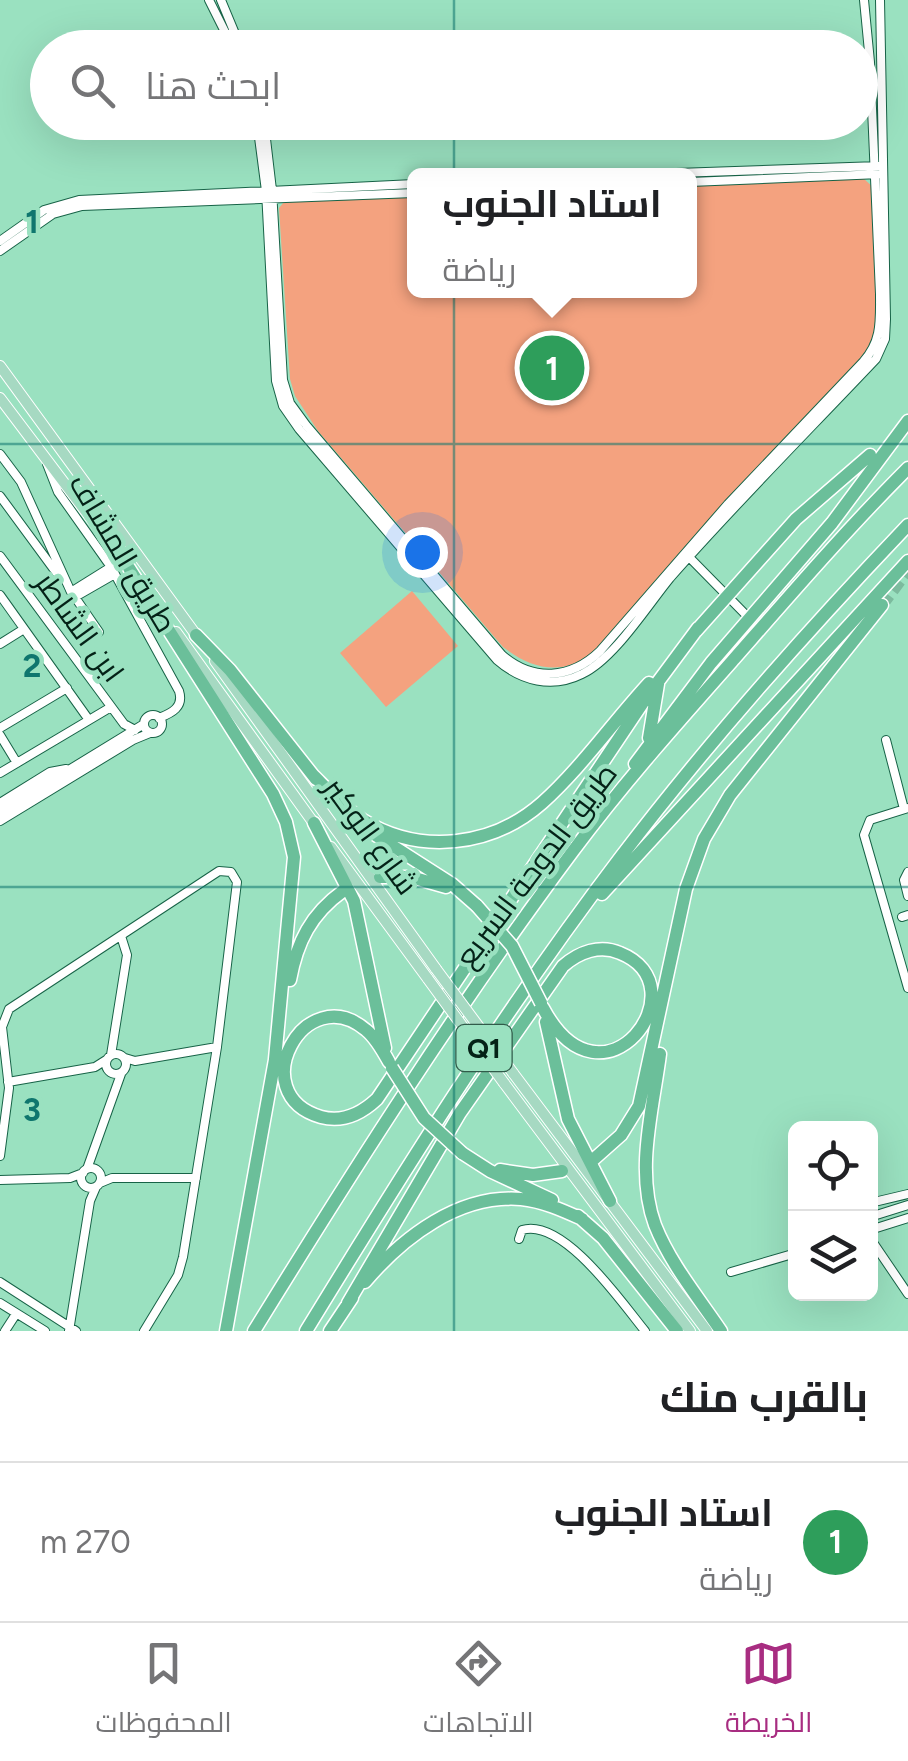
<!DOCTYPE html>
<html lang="ar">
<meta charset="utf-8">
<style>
:root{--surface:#fff;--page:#f6f6f6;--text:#202124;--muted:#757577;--line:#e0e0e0;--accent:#a82d81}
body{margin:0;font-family:Figtree,Cairo,sans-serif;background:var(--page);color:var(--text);direction:rtl}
.controls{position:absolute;right:30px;bottom:30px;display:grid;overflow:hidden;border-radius:15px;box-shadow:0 10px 40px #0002}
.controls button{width:90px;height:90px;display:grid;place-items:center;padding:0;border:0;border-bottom:2px solid var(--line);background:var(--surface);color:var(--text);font:50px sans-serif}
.you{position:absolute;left:422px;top:552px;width:35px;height:35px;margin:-25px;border:8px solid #fff;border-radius:50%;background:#1a73e8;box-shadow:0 0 0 15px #1a73e833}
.badge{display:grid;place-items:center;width:65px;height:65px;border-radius:50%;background:var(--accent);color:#fff;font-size:32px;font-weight:700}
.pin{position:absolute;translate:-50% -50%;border:5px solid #fff;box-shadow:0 2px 10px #0006}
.popup{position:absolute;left:407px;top:168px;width:290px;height:130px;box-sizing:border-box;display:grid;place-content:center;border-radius:15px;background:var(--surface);filter:drop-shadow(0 2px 8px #0005);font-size:32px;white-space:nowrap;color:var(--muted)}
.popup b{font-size:38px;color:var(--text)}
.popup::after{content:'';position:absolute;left:50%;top:100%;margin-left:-20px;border:20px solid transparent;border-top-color:var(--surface)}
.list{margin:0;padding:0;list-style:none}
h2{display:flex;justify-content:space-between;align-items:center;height:130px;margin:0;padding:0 40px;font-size:42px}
h2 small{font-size:32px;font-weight:400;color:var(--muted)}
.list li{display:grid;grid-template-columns:65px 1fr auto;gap:30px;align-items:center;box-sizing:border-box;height:160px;padding:0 40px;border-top:2px solid var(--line)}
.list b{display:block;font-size:38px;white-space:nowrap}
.list p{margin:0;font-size:32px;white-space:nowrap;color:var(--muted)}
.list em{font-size:32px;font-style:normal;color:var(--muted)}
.icon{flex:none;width:55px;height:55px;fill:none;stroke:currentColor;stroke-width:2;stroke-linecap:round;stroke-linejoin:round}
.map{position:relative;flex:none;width:908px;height:1331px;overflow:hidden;direction:ltr}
.search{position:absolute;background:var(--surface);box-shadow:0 10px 40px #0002;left:30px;right:30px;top:30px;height:110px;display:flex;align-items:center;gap:25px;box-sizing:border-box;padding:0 35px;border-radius:55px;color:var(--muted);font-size:38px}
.sheet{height:290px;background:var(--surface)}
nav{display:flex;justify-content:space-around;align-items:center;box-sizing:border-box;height:140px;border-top:2px solid var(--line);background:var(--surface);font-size:28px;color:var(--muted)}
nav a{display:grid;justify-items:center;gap:5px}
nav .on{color:var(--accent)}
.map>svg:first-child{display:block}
.pitch{fill:#f4a27f}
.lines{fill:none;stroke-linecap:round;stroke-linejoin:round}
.highway-tunnel{stroke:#7cbb9e;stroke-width:12;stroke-dasharray:12 6;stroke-linecap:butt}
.minor-casing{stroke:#176347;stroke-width:10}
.major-casing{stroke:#fff;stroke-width:12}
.highway-casing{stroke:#fff;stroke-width:15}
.minor{stroke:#fff;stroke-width:8}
.major{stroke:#a6d9c2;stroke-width:10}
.highway{stroke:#6bbf9a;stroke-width:12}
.major-bridge-casing{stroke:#fff;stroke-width:12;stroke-linecap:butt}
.highway-bridge-casing{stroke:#fff;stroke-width:15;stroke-linecap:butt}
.major-bridge{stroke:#a6d9c2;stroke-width:10}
.highway-bridge{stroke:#6bbf9a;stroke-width:12}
.grid{fill:none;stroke:#0f766e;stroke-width:2.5;stroke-opacity:0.55}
.labels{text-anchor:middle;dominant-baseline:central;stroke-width:9;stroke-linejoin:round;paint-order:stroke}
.shield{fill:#9ae1c0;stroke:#315b4a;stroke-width:2.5}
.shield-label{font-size:28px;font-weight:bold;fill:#042217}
.street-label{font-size:30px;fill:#042217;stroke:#9ae1c0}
.grid-label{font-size:32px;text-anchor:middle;font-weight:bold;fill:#0f766e;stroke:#9ae1c0;stroke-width:9;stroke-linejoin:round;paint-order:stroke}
</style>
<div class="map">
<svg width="908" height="1331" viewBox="0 0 908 1331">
<rect width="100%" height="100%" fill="#9ae1c0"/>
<path class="pitch" d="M863,178L874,188L877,318L876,336L869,351L594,653C562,676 533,670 503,647L318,431L295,396L290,379L279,208L284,202L414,194V290H690V184Z
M412,591L458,646L386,707L340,653Z"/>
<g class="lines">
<path class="highway-tunnel" d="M882,605L908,570"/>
<g class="minor-casing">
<path id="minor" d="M209,0L233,48
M221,0L241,48
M257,122L266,191L276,381L283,406L299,429L497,660C521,681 552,689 582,674C614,659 647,606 670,578C736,503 807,432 876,359L885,339L886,319L880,0
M264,122L272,190L283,380L290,403L306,425L502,655C533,682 571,679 600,651L728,504L863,362C882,341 880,321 880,294L870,62L864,0
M618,175L879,166
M690,182L880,174
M0,241L44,210L79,200L414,184
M0,251L53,214L82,206L414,193
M0,454L21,482L71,592L111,567
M47,464L58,492L111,567L179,691C184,707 172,713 159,718
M0,496L61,579
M0,556L124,724L135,730
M688,556L748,617
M70,590L99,632
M0,595L89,720
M75,597L115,574
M0,644L24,629
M144 724a9 9 0 1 1 18 0a9 9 0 1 1-18 0Z
M0,728L67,688
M0,735L17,763
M886,740L904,809
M0,773L111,707
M0,803L50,772L66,769
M908,808L870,820L864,835L908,988
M0,812L144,724
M0,821L133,740L150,733
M908,872L904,880L908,896
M902,917L908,915
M106 1064a10 10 0 1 1 20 0a10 10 0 1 1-20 0Z
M111,1055L127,955L121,936
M125,1058L135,1061L217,1047
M8,1082L95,1067L106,1060
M0,1156L9,1088L2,1027L9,1009L219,871L231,872L237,882L217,1047L183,1257L178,1275L144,1331
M81 1178a10 10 0 1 1 20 0a10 10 0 1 1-20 0Z
M87,1169L121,1074
M0,1180L70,1178L83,1173
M100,1183L112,1178H196
M870,1203L908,1194
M870,1217L908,1205
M796,1221V1232
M870,1230L908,1218
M870,1238L908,1294
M519,1239L522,1230C563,1217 622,1303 645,1331
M731,1272L796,1253
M0,1282L76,1331
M0,1303L45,1331
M5,1331L16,1314
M69,1331L90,1201L96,1187"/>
</g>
<g class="major-casing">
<path id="major" d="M0,366L199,639
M0,398L133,574
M176,632L318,829
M215,661L436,969
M331,847L428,979
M513,1073L707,1331
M504,1083L690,1331"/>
</g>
<g class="highway-casing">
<path id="highway" d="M129,568L273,794L286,822L294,857L275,1059
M696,631L796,519L870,455
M196,635L230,670L316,779
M649,738L658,684
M635,764L711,663L832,523L908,421
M312,774C328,790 344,808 363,820C420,855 492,847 542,803C581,768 613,722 649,683
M352,820L452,884L477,906
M314,823L354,901L385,1048
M380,877H411L446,887
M602,894L908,561
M290,980C297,942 311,914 343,891
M546,1022L568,1119L610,1201
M660,1054C653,1109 635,1171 655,1225C670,1263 698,1297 721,1331
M389,1062C383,1051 376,1038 366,1030C305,978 242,1094 321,1117C343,1123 361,1114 377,1099L646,698L698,628
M462,1153L490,1171L552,1200
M594,1159L621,1135L639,1106L686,889L704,839L730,795L882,605
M500,1170L533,1175L562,1171
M578,1216L603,1238L677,1331
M365,1282C403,1237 459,1194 521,1199C542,1201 562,1210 582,1219
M348,1303L460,1113L563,966C579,952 600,944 620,953C703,986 603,1121 543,1008
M226,1331L276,1054
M254,1331C355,1167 458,1005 573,851C623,784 679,721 734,659C791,594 847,529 908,468
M306,1331C405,1169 505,1009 620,858C709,741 807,631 908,525
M330,1331L352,1298"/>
</g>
<use href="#minor" class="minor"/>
<use href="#major" class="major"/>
<use href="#highway" class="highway"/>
<g class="major-bridge-casing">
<path id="major-bridge" d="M436,969L513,1073
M428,979L504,1083"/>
</g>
<g class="highway-bridge-casing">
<path id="highway-bridge" d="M477,906L512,946L541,1003
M392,1068L424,1118L462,1153"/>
</g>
<use href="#major-bridge" class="major-bridge"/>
<use href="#highway-bridge" class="highway-bridge"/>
</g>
<path class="grid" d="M454,0V48M454,122V1331M0,444H908M0,887H908"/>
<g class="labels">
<rect class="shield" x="456.5" y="1025" width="55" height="46" rx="8"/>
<g class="shield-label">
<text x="484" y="1048">Q1</text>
</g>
<g class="street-label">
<text transform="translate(123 553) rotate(59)">طريق المشاف</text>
<text transform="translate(80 627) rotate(54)">ابن الشاطر</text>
<text transform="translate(371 836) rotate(54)">شارع الوكير</text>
<text transform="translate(536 865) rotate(-53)">طريق الدوحة السريع</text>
</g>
</g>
<g class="grid-label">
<text x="32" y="233">1</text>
<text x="32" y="677">2</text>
<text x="32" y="1121">3</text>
</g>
</svg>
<div class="controls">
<button><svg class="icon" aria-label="locate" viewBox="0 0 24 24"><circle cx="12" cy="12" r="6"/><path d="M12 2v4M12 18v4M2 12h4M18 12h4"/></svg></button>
<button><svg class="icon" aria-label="layers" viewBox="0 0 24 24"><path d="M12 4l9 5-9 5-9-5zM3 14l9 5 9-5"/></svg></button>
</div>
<div class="you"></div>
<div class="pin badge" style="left:552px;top:368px;background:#2e9e5b">1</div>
<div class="popup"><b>استاد الجنوب</b>رياضة</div>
<div class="search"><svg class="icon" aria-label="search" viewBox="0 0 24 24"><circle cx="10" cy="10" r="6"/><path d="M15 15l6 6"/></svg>ابحث هنا</div>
</div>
<section class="sheet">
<h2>بالقرب منك<small></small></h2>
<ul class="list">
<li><span class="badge" style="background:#2e9e5b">1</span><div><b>استاد الجنوب</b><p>رياضة</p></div><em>270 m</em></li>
</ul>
</section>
<nav>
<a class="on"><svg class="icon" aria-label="map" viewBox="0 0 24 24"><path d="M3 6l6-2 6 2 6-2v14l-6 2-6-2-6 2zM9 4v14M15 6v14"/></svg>الخريطة</a>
<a><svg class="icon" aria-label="directions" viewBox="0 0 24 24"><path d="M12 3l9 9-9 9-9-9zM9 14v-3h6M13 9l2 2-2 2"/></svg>الاتجاهات</a>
<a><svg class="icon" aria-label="saved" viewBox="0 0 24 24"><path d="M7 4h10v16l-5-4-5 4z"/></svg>المحفوظات</a>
</nav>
